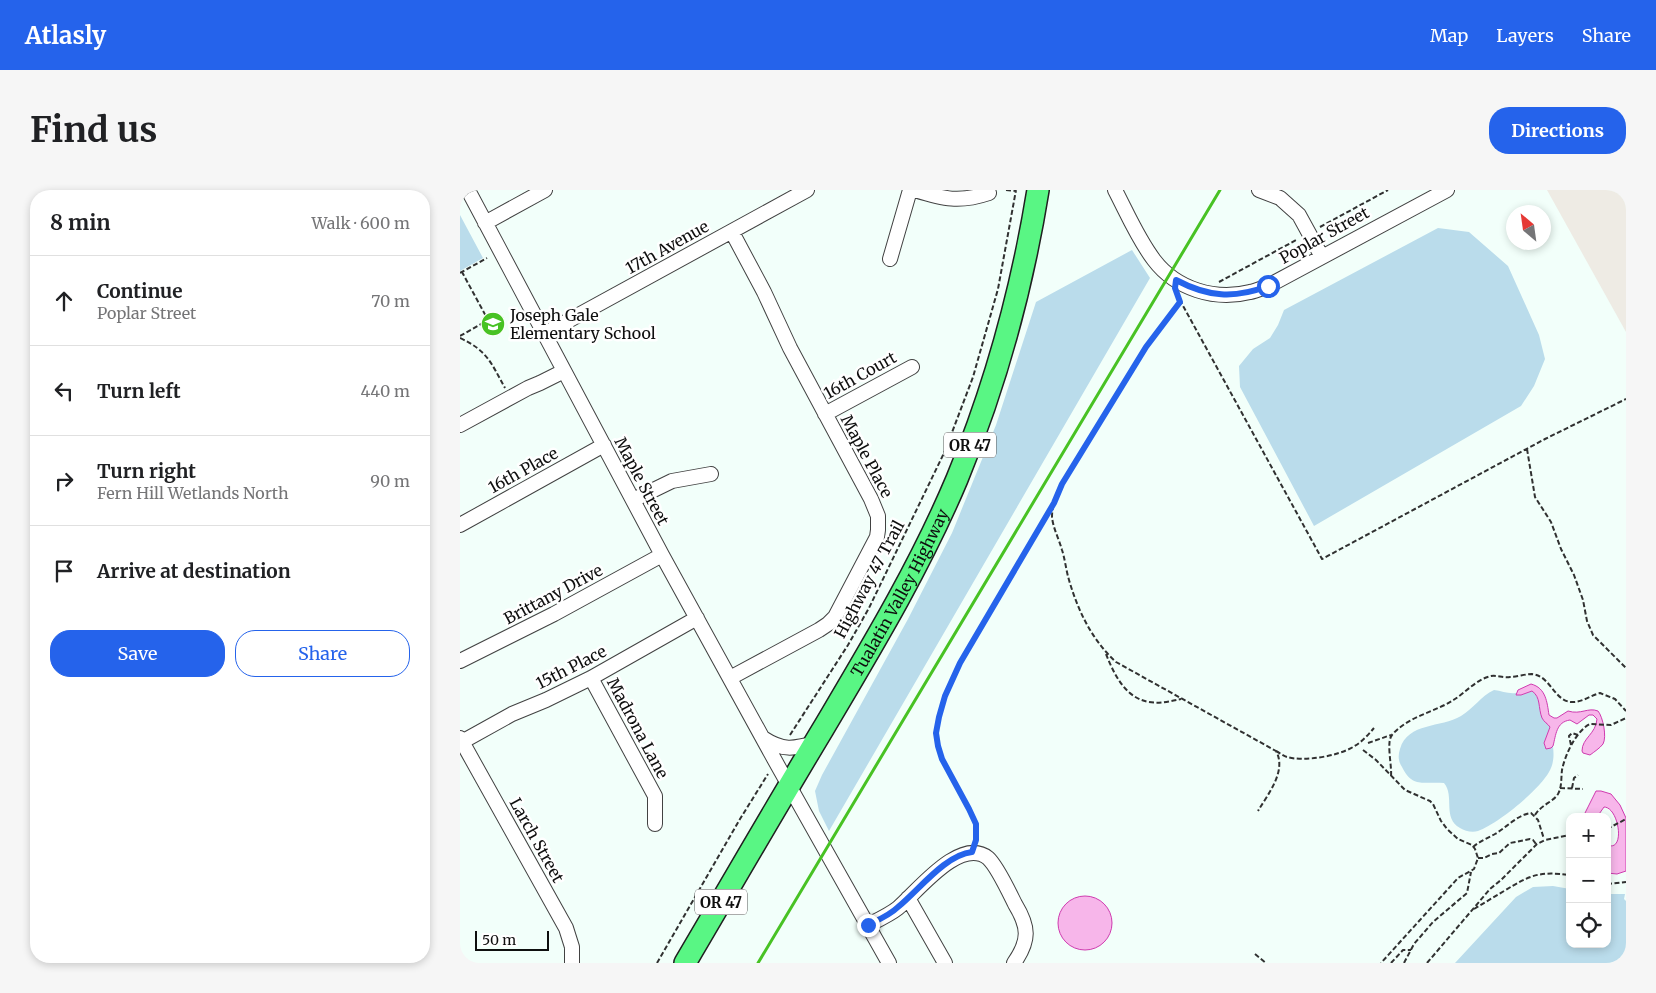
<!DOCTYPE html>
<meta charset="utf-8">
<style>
:root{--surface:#fff;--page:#f6f6f6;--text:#202124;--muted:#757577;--line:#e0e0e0;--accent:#2563eb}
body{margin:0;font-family:Merriweather,serif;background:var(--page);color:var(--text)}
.controls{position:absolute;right:15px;bottom:15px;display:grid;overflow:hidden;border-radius:10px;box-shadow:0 2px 8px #0003}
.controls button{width:45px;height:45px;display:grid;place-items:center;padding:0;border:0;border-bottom:1px solid var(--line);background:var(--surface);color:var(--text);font:25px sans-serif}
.compass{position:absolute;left:1046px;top:15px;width:45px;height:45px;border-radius:50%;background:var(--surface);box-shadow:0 2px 8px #0003;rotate:331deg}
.scale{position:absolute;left:15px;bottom:12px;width:74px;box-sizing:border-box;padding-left:5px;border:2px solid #0f0f0f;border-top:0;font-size:14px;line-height:18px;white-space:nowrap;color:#0f0f0f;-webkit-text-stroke:4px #fff;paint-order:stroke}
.stop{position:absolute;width:15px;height:15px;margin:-11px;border:4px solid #2563eb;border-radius:50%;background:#fff}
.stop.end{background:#2563eb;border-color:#fff;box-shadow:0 1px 5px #0008}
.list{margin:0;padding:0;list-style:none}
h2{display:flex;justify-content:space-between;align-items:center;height:65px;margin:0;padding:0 20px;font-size:21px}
h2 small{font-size:16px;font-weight:400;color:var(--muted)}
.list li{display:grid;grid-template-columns:32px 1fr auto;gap:15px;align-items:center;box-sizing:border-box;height:90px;padding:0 20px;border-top:1px solid var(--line)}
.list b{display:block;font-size:19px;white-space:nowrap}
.list p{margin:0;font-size:16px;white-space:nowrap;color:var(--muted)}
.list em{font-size:16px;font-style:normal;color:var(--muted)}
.actions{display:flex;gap:10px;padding:15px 20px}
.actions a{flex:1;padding:11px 0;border:1px solid var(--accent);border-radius:20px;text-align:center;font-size:18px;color:var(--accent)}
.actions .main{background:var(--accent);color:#fff}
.icon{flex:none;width:28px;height:28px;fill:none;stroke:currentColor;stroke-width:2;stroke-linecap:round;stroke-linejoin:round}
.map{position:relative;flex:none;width:1166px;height:773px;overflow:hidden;border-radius:20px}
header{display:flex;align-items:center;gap:30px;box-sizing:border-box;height:70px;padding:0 25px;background:var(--accent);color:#fff}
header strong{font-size:24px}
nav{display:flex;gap:28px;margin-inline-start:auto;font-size:18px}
.intro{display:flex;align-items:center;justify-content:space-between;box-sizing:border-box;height:120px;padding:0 30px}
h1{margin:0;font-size:35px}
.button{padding:12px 22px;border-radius:20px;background:var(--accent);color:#fff;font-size:18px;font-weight:700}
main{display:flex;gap:30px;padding:0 30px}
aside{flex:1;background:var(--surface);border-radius:20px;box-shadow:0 2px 8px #0003}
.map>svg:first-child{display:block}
.industrial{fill:#eeebe4}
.green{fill:#badceb}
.water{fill:#f7b6ea;stroke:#cf3baf}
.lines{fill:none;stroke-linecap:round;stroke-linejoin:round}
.minor-casing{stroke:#424242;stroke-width:16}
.highway-casing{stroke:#202020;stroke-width:24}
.path{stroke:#313131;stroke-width:2;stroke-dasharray:5 2.5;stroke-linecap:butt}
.minor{stroke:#fff;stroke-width:14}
.highway{stroke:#59f684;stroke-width:21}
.rail{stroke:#48c224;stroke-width:3}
.route{stroke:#2563eb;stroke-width:6}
.labels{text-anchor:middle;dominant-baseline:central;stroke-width:5;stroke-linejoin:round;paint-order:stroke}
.shield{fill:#fff;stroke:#575757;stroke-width:1}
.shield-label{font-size:15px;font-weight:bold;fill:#0f0f0f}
.street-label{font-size:16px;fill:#0f0f0f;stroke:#fff}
.poi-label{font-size:16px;fill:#0f0f0f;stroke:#fff;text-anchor:start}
</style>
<header>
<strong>Atlasly</strong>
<nav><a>Map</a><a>Layers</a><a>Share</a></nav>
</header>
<div class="intro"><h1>Find us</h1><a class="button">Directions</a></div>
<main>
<aside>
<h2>8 min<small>Walk · 600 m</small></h2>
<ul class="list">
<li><svg class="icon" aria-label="ahead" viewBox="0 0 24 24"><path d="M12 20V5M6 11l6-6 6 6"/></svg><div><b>Continue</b><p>Poplar Street</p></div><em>70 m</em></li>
<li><svg class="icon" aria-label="left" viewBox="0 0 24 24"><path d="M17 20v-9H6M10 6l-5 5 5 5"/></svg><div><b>Turn left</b></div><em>440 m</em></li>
<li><svg class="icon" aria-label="right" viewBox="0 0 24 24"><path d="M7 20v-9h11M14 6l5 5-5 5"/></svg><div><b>Turn right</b><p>Fern Hill Wetlands North</p></div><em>90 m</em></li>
<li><svg class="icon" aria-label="arrive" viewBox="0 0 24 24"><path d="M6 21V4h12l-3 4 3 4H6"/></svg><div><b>Arrive at destination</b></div></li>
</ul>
<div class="actions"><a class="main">Save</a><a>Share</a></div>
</aside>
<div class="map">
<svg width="1166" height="773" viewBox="0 0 1166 773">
<rect width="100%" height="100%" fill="#f2fffa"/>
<path class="industrial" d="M1087,0H1166V142Z"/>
<path class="green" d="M0,25L23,68L0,81Z
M978,38L1009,42L1048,76L1079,145L1085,169L1074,196L1061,216L854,336L780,197L779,176L793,159L810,148L818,135L824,120Z
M672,60L690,88L369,641L359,621L355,601L362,585L448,429L492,343L536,235L576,112Z
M1034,500C1042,501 1048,504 1056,503V505H1061L1072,501C1080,506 1078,515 1082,523C1084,528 1088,533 1090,538L1084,553L1085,557L1091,558L1093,556C1094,566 1094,573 1089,582C1079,600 1038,634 1018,641C1012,643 1005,641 1000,638C982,628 995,606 984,593C964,591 953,599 942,577C938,571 938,565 940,559C948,532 981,538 1001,526C1013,519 1021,506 1034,500Z
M1093,696L1110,699V754H1147V704H1165L1164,709L1166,711V773H995L1056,707L1073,697Z"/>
<path class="water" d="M1071,494C1086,498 1087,512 1089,525L1094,528H1097L1108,521C1121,525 1128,517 1138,521C1143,527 1147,547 1143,554C1140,558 1134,562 1130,565L1123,563L1122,561C1122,548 1136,544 1137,529L1133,525H1129L1117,534L1110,530C1096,532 1096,545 1093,556L1091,558L1086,559L1084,553L1090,537C1088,534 1084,532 1082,528C1078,518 1081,507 1072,501L1061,505H1056L1058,500Z
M1136,601H1141L1151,604L1160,615L1166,628V681L1157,684L1147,683V655C1166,663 1159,617 1144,617L1137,627H1125V623Z
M598 733a27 27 0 1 1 54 0a27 27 0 1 1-54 0Z"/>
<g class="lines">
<g class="minor-casing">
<path id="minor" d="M8,0L202,365L318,576L429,773
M455,0C484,9 499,13 529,3
M655,0C667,23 678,49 694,70C716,99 755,111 790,102C796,101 802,98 808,96L987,0
M799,0L820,8L839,25L862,67
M25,33L85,0
M430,69L450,0
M84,144L347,0
M365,224L452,177
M0,235L68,198L80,193L104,181
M173,310L212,291L251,284
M0,335L144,255
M0,471L94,424L202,365
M131,488L195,606V634
M270,488L359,440L368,434L375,427L417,347L418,340V326L411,309L330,158L304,102L272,42
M0,548L106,738L112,757V773
M303,548C323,561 333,559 355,553
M0,553L52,524L86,510L131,488L237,428
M448,708L485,773
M408,735C418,730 429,725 438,718C457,702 500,646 528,668C537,676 549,702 555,714C569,737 570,750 554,773"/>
</g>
<g class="highway-casing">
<g id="highway">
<path id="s1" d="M225,773C271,695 316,617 363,539C411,458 460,377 497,289C535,197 562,99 578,0"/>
</g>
</g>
<path class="path" d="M546,0L556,1
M860,37L928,0
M0,83L27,68
M759,92L838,49
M716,103L862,369L1085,249L1166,209
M720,112L686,157L602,294C597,304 592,314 592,327C593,338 599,349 602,360C605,369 606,380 609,390C618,421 632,450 656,472L816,561C827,581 808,604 798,621
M0,146L28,130L2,82
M0,148C28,161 31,173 45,198
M1067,259L1075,307L1091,332L1101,359L1114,385L1123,410L1127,431L1133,445L1166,478
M646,464C654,484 665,508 689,512C700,514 711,511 721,509
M330,545L388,455L409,418L485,261L513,187L538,99L556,0
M908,553L931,545
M1111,555L1109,546L1112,543L1118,545
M903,560L916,570L945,600L970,611L973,614L981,631L987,639L998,649L1012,655L1015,659L1018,668L1014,679L998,688L921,773
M816,561C820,563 823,566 827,567C844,572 878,566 893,557C902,552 908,545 914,538
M931,586C932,575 926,552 932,545C948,526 976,522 995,509C1006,502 1017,489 1031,486C1037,485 1043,488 1050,487C1057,487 1065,484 1072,484C1092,486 1094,514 1115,512C1124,511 1132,505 1140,503L1155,509L1166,521
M1100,598L1123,599
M1112,598L1114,588L1118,585
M1075,625C1081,615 1093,612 1098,604C1102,597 1101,588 1102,580C1105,565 1116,541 1130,534L1151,535L1166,528
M1147,639L1166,629
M515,652C520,616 484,589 477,555C470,514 519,439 540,403C558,374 575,345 592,315
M1013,657C1020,651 1028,648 1035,644C1047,637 1057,625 1071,623L1078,630L1084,649
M1018,668H1024L1032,664L1039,663L1050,653L1070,649L1073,650L1076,654
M1147,694L1166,692
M1014,719C1024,713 1034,707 1044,701C1070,685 1079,681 1110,685
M795,764L806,773
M197,773L280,629L308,584
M931,773L943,760H951
M944,773L954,754L973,732L1007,703L1011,682
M967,773L1030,699L1041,690L1077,654L1085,650L1110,645"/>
<use href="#minor" class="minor"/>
<use href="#highway" class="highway"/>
<path class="rail" d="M298,773L760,0"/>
</g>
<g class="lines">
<path class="route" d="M408,735C418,730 430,725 438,717C459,700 485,665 512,662L516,650V634L509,619L482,569L478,556L476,543L479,527L485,506L500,473L594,313L602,294L686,157L720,112L715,98L716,90C748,107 774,109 808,96"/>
</g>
<defs>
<g id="school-disc" transform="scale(1.25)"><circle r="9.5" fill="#48c224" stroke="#fff"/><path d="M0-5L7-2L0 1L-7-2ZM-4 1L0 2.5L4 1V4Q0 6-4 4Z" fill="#fff"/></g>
</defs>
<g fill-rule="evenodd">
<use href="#school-disc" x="33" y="134"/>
</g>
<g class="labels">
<g class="shield">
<rect x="484" y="242.5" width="52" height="25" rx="4"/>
<rect x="235" y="699.5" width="52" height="25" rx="4"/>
</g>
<g class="shield-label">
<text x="510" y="255">OR 47</text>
<text x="261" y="712">OR 47</text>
</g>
<g class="street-label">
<text transform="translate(864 45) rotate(-29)">Poplar Street</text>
<text transform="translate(207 57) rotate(-29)">17th Avenue</text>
<text transform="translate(400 185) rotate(-29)">16th Court</text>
<text transform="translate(407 266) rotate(62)">Maple Place</text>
<text transform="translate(63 280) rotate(-29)">16th Place</text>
<text transform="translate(182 291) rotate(62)">Maple Street</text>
<text transform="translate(409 389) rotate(-62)">Highway 47 Trail</text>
<text stroke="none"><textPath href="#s1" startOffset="428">Tualatin Valley Highway</textPath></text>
<text transform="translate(93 404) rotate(-28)">Brittany Drive</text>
<text transform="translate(111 477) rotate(-27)">15th Place</text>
<text transform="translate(178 538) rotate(62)">Madrona Lane</text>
<text transform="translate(77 650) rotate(61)">Larch Street</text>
</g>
<g class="poi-label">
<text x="50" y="125">Joseph Gale<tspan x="50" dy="18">Elementary School</tspan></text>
</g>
</g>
</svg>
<div class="controls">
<button>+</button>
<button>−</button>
<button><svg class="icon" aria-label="locate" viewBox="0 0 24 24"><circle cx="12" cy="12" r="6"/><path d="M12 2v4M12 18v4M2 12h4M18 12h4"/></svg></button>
</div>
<svg class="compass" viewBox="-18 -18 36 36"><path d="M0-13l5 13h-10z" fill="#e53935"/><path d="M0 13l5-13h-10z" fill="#757577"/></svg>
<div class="scale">50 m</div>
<div class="stop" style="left:808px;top:96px"></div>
<div class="stop end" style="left:408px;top:735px"></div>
</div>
</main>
